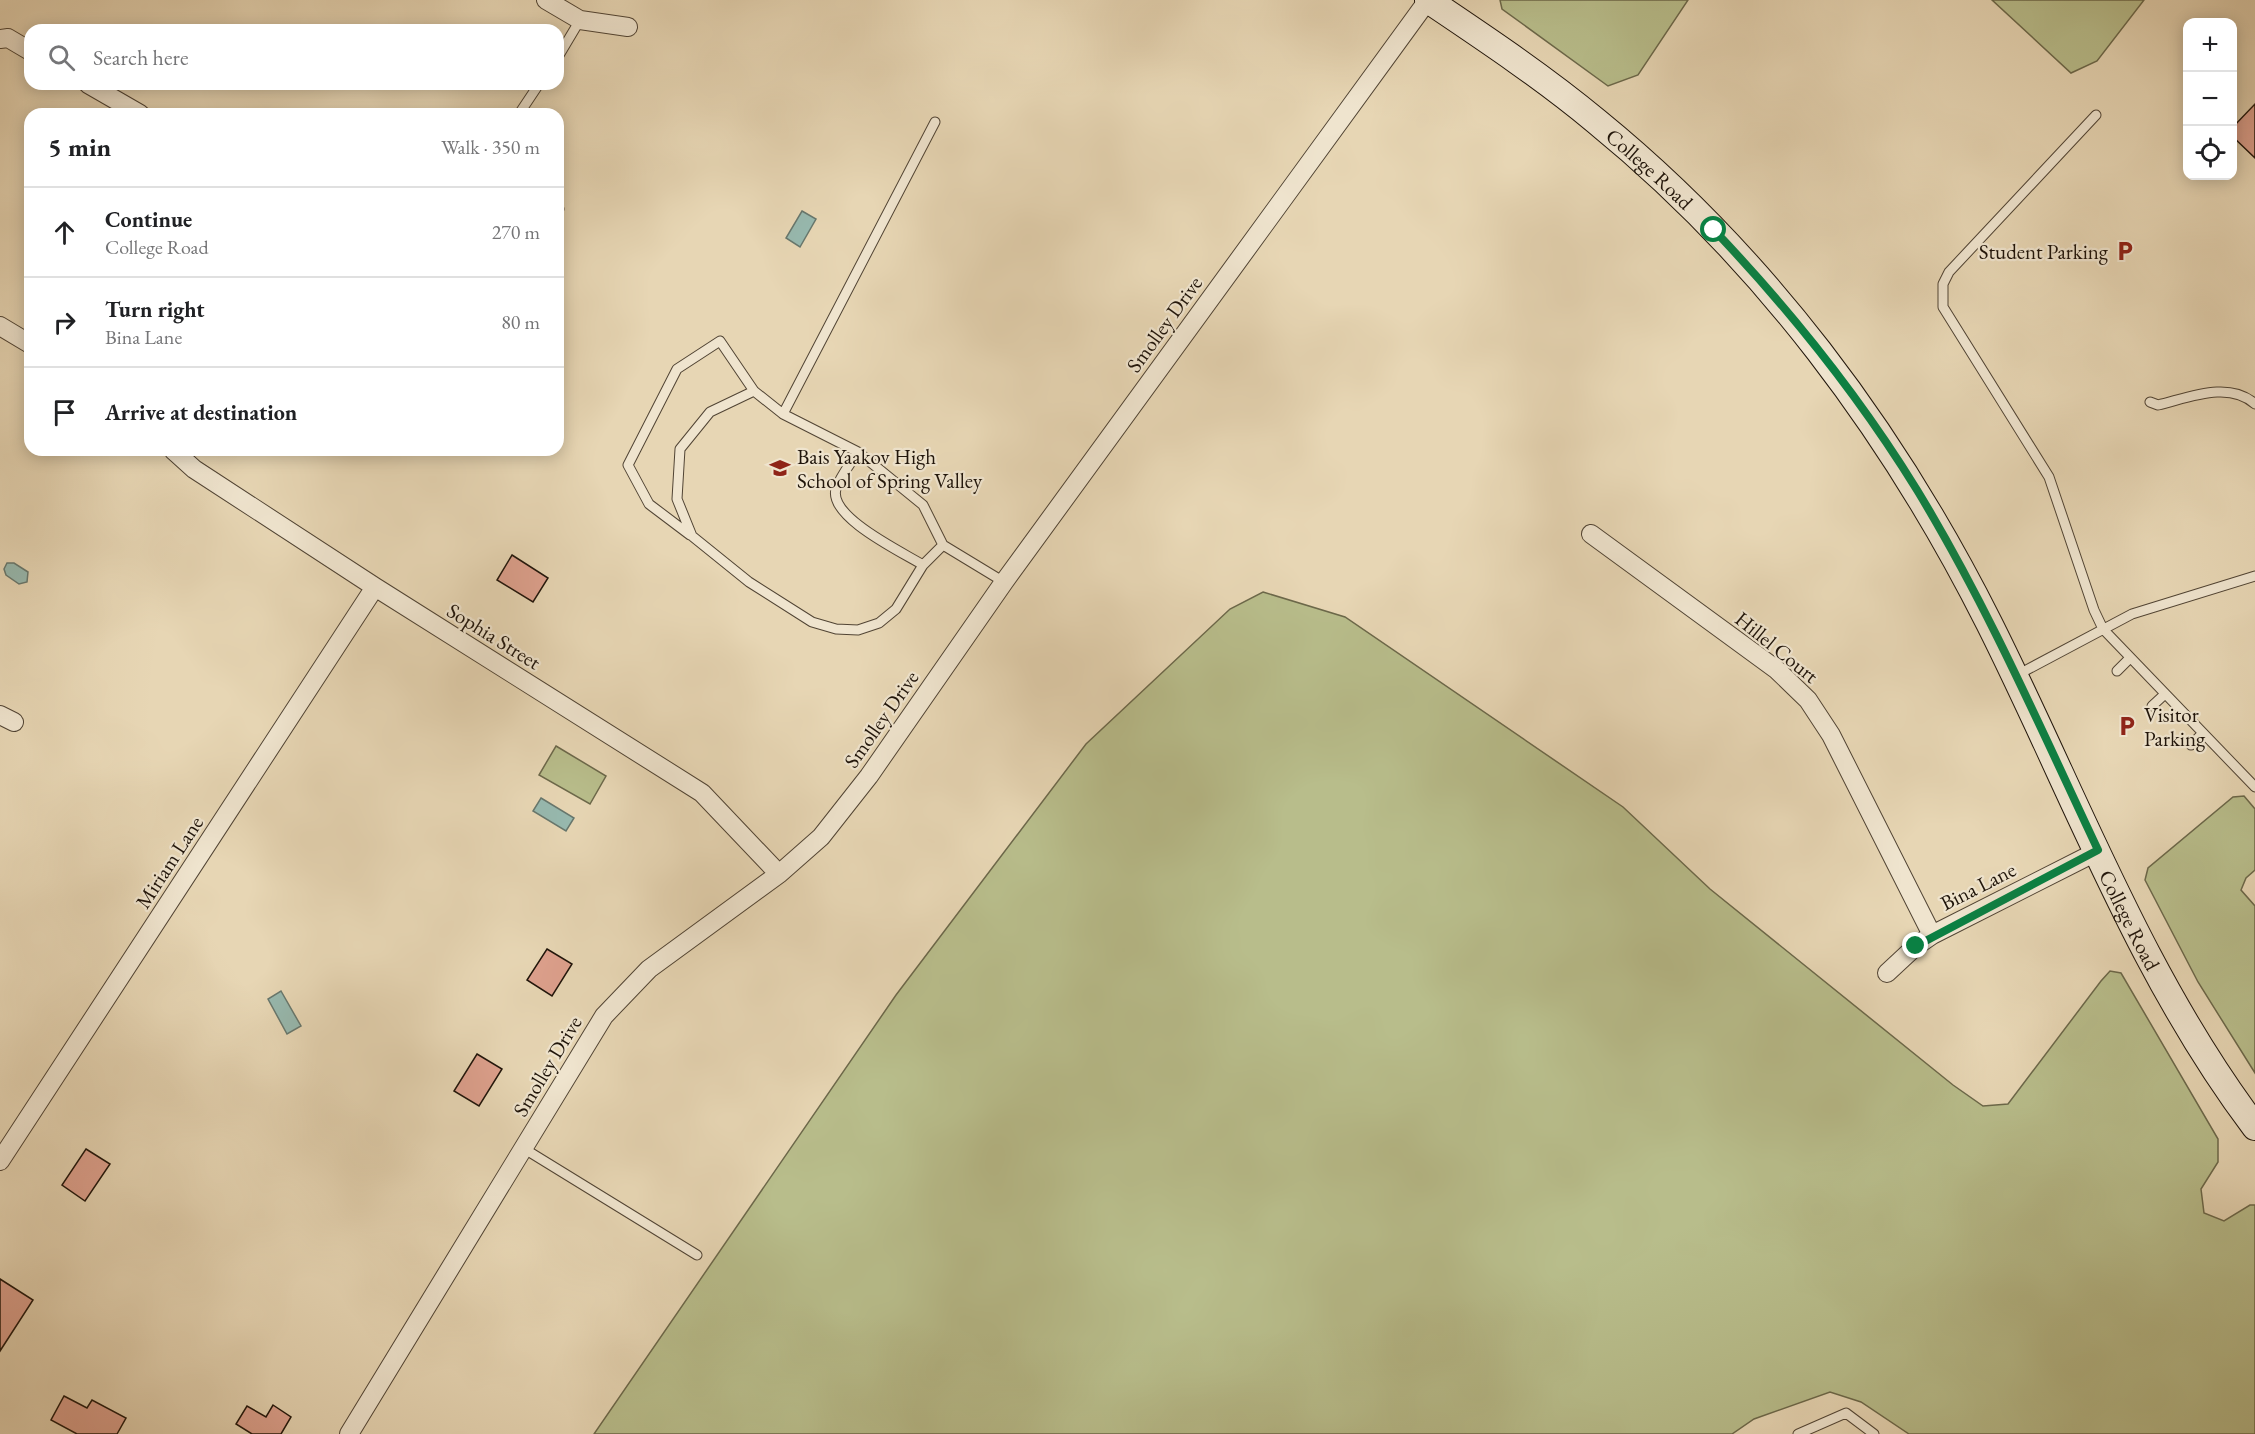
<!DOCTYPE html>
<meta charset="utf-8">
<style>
:root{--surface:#fff;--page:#f2f2f2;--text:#202124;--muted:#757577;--line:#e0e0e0}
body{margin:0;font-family:"EB Garamond",serif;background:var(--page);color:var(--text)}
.controls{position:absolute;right:18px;top:18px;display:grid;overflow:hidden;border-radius:12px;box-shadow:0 3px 15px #0003}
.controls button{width:54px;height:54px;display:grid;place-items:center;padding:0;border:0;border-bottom:2px solid var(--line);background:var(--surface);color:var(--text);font:30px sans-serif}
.stop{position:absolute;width:18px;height:18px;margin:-14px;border:4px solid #0b8043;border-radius:50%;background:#fff}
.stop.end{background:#0b8043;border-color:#fff;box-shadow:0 2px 6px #0008}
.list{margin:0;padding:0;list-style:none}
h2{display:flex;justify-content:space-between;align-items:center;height:78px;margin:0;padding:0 24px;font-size:26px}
h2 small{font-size:20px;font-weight:400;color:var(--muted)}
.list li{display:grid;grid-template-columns:39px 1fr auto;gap:18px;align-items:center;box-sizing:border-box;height:90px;padding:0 24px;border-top:2px solid var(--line)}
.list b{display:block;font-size:22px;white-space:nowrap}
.list p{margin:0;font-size:20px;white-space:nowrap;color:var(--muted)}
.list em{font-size:20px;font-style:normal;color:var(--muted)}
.icon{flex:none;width:33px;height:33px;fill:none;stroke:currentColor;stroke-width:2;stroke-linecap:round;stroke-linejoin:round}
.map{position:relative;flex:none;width:2255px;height:1434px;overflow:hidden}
.search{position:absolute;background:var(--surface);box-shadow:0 3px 15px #0003;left:24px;top:24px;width:540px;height:66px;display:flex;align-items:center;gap:15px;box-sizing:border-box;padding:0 21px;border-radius:18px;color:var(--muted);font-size:22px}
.panel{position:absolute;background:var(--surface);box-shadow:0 3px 15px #0003;left:24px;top:108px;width:540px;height:348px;border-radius:18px}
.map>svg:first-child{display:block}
.green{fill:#b8bd8b;stroke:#6c684a;stroke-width:1.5}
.water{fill:#97b9af;stroke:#67776d;stroke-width:1.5}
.building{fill:#dea18e;stroke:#1f140a;stroke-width:1.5}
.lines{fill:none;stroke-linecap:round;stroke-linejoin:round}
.lane-casing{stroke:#514434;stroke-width:11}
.street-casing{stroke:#514434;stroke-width:20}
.secondary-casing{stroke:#1f140a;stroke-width:28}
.lane{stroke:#efe4ce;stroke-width:9}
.street{stroke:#efe4ce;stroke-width:18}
.secondary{stroke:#efe4ce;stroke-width:26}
.route{stroke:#0b8043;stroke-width:8}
.labels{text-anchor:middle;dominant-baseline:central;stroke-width:4.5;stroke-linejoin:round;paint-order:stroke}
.street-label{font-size:21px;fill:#1f140a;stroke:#efe4ce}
.poi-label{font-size:21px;fill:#1f140a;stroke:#efe4ce;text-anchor:start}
</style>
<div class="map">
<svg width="2255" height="1434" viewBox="0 0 2255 1434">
<rect width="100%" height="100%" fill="#e7d6b4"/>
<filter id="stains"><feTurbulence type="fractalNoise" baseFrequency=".00333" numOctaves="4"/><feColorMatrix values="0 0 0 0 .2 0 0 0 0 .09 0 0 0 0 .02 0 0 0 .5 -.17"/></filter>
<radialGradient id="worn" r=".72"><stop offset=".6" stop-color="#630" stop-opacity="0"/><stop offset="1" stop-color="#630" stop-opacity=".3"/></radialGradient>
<path class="green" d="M1500,0H1688L1638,75L1608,86L1502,9Z
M1992,0H2144L2097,61L2071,73Z
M1263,592L1345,617L1623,807L1710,889L1953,1085L1983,1106L2008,1104L2101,981L2110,971L2121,973L2218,1139V1162L2201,1189L2204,1213L2224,1221L2250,1205H2255V1434H1909L1861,1402L1830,1392L1754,1419L1732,1434H594L896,995L1086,744L1230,609Z
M556,746L606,776L590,804L539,775Z
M2244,796L2255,809V870L2246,878L2241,890L2255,906V1073L2198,982L2145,880L2148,868L2233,797Z"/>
<path class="water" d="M802,211L816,219L800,247L786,238Z
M7,563H14L28,572L27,582L19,584L6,575L4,569Z
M541,798L574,818L566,831L533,811Z
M281,991L301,1026L287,1034L268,999Z"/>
<path class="building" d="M2255,104V158L2232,136V128Z
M512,555L548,578L533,602L497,580Z
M547,949L572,964L552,996L527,980Z
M477,1054L502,1069L479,1106L454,1091Z
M86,1149L110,1164L85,1201L62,1185Z
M0,1279L33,1300L0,1351Z
M64,1396L87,1408L92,1400L126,1418L117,1434H77L51,1420Z
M273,1405L291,1417L281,1434H252L236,1424L247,1406L266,1417Z"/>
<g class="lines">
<g class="lane-casing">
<path id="lane" d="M558,57L580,20
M519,114L539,84
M2096,115L1949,272L1943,284V307L2049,477L2094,610L2103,629L2255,787
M558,208L559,209
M2150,402L2158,405C2188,398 2229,380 2255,404
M783,414L935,122
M858,452C851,463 840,476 836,489C828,517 902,552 923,565
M690,535L649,504L628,465L677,369L720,341L754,391
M943,545L923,565L896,609L879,623L858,630L836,629L812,622L749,582L692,536L677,499L680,449L710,412L754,391L783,414L858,452L923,505L943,545L1004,582
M2117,671L2129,659
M2017,675L2132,614L2255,576
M2152,706L2165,694
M2191,745L2203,733
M523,1148L697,1255
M1798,1434L1846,1413L1874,1434"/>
</g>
<g class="street-casing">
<path id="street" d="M546,0L580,20L628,27
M0,39L8,38L30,51
M88,84L140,114
M0,326L30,344
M173,450L194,469L375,587L702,793L779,874
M1591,534L1777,670L1808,700L1831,735L1932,935
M0,715L14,722
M1887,973L1916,946L1932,935L2098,851
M0,1161L375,587
M349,1434L604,1016L649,969L779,874L821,837L869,776L1004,582L1428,0"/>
</g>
<g class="secondary-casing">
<g id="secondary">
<path id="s1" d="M1428,0C1486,39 1543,77 1596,121C1763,257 1893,432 1989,623C2074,792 2140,975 2255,1127"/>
</g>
</g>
<use href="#lane" class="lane"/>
<use href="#street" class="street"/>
<use href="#secondary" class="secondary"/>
</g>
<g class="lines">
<path class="route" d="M1714,230C1790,310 1859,396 1917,490C1987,605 2041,729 2098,850L1916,946"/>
</g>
<defs>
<g id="parking-bare" transform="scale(1.62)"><path d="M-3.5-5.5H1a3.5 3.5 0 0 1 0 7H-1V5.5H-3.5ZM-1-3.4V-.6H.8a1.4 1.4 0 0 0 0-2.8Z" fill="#8f2418" stroke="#efe4ce" stroke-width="2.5" paint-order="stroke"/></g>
<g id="school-bare" transform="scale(1.62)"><path d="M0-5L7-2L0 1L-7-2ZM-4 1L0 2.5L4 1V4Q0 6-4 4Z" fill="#8f2418" stroke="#efe4ce" stroke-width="2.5" paint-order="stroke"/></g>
</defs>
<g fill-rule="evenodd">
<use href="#parking-bare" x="2125" y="251"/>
<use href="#school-bare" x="780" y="468"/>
<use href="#parking-bare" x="2127" y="726"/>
</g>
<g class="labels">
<g class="street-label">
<text stroke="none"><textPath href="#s1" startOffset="279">College Road</textPath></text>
<text transform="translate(1164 324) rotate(-54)">Smolley Drive</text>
<text transform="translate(494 636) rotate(32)">Sophia Street</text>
<text transform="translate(1777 647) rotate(39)">Hillel Court</text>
<text transform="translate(881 719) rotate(-55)">Smolley Drive</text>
<text transform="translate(169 862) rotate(-57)">Miriam Lane</text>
<text transform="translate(1978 886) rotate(-27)">Bina Lane</text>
<text stroke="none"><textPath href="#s1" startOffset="1178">College Road</textPath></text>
<text transform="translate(547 1066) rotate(-59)">Smolley Drive</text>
</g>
<g class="poi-label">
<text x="2108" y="251" text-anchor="end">Student Parking</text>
<text x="797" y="456">Bais Yaakov High<tspan x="797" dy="24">School of Spring Valley</tspan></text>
<text x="2144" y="714">Visitor<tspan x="2144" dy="24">Parking</tspan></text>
</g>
</g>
<rect width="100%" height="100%" filter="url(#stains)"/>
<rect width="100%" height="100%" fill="url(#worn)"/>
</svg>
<div class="controls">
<button>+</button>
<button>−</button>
<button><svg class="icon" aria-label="locate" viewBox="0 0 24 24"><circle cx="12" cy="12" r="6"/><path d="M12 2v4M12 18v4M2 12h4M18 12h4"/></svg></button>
</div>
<div class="stop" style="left:1714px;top:230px"></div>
<div class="stop end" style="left:1916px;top:946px"></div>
<div class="search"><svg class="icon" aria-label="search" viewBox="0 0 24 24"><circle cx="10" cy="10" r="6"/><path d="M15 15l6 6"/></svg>Search here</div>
<section class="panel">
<h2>5 min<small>Walk · 350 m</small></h2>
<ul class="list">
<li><svg class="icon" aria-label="ahead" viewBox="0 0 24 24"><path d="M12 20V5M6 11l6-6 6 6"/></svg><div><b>Continue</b><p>College Road</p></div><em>270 m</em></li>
<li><svg class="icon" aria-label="right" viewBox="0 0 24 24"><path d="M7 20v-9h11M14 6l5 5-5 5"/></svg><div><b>Turn right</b><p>Bina Lane</p></div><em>80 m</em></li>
<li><svg class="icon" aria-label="arrive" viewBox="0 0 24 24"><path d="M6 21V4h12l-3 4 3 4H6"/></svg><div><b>Arrive at destination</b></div></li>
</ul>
</section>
</div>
